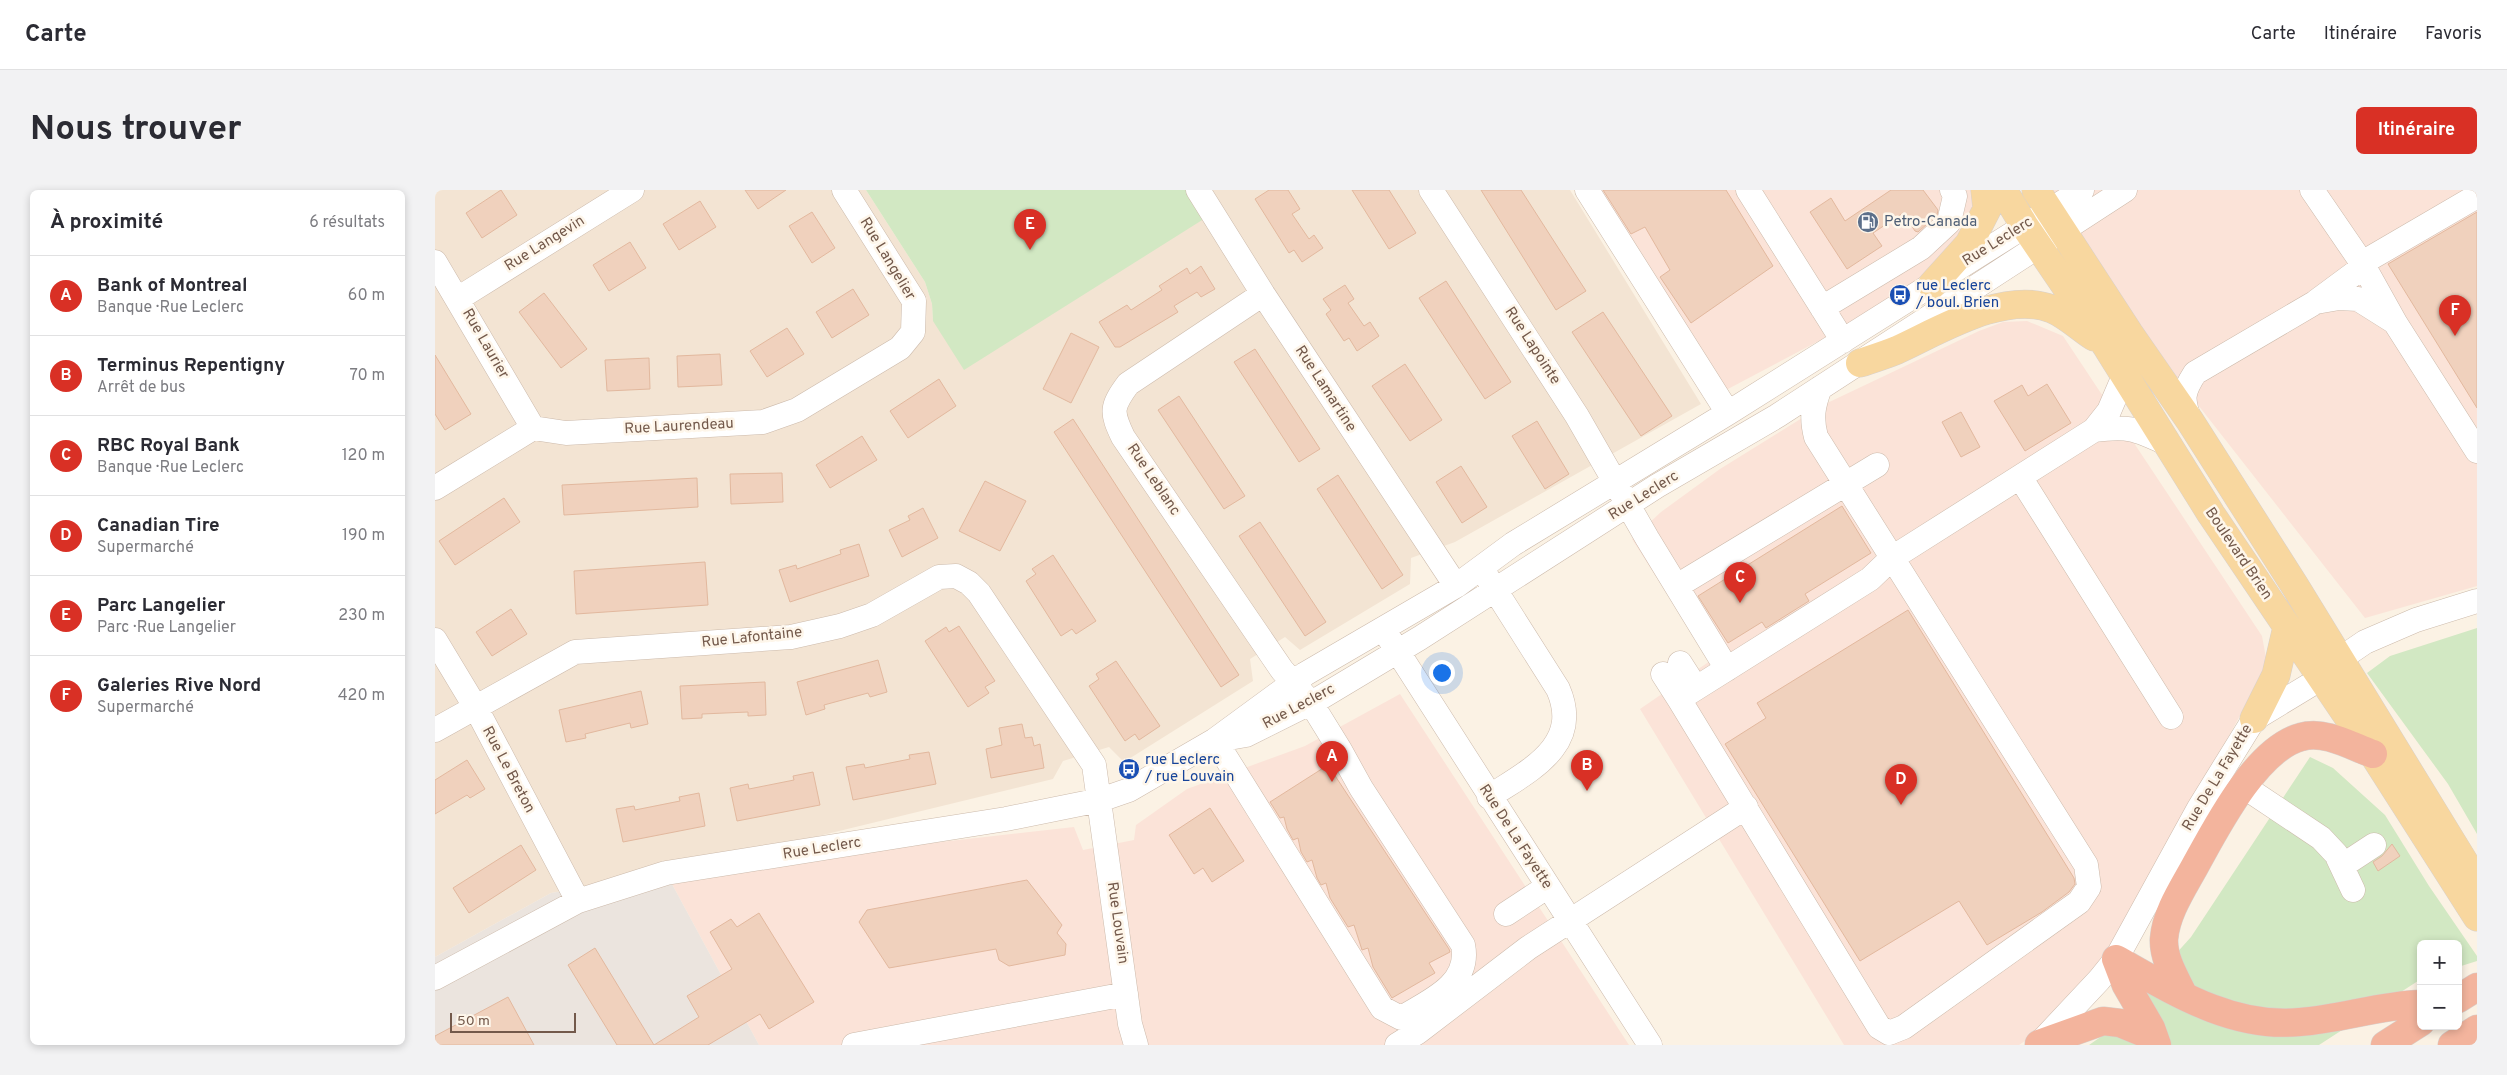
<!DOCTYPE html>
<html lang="fr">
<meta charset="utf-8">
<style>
:root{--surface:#fff;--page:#f2f2f3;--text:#2b2b33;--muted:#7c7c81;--line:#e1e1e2;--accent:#d93025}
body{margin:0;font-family:Overpass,sans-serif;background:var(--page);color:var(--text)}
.controls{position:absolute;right:15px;bottom:15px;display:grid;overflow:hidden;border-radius:8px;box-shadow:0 2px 8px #0003}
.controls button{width:45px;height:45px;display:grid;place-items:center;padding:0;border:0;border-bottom:1px solid var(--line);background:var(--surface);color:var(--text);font:25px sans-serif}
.scale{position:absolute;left:15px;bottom:12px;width:126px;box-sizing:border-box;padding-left:5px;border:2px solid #73594b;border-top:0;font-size:14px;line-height:18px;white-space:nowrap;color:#73594b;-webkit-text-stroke:4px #fef6ea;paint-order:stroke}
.you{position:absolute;left:1006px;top:482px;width:18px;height:18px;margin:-12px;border:4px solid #fff;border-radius:50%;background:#1a73e8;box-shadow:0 0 0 8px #1a73e833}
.badge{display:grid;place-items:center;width:32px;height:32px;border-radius:50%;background:var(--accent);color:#fff;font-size:16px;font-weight:700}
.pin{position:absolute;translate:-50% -41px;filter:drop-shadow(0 1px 2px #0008)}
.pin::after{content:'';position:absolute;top:26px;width:18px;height:15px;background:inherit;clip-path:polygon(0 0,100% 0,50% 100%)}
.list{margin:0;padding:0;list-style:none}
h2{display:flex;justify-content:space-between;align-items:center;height:65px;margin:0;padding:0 20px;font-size:21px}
h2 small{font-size:16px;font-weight:400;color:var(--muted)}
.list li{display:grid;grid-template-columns:32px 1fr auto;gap:15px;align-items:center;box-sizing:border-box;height:80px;padding:0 20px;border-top:1px solid var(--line)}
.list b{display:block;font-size:19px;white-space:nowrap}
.list p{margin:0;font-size:16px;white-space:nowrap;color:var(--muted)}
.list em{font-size:16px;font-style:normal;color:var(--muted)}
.map{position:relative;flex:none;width:2042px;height:855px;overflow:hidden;border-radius:8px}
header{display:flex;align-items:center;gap:30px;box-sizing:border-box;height:70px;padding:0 25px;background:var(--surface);border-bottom:1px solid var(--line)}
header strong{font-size:24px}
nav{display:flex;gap:28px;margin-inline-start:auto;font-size:18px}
.intro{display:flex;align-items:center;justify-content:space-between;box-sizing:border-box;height:120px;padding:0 30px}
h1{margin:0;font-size:35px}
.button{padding:12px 22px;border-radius:8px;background:var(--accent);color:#fff;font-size:18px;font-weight:700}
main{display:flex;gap:30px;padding:0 30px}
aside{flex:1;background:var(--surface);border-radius:8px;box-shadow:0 2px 8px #0003}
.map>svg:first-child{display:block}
.residential{fill:#f3e4d3}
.commercial{fill:#fbe3d8}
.industrial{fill:#ebe4de}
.green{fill:#d2e8c3}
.building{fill:#f0d1bd;stroke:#e2b89e}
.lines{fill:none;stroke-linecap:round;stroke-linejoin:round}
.minor-casing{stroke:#ccbaab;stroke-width:25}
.major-casing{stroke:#d8d1cd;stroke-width:29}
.highway-casing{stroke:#d8d1cd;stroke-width:29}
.minor{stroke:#fff;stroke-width:24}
.major{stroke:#f8d79f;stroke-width:28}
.highway{stroke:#f3b49d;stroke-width:28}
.labels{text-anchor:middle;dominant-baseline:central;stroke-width:5;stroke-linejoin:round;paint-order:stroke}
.service-label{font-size:15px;fill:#4e5e75;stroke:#fef6ea;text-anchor:start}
.street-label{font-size:15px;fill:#73594b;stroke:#fef6ea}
.transit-label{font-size:15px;fill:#164399;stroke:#fef6ea;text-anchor:start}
</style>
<header>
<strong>Carte</strong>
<nav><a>Carte</a><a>Itinéraire</a><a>Favoris</a></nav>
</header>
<div class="intro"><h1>Nous trouver</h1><a class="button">Itinéraire</a></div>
<main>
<aside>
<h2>À proximité<small>6 résultats</small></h2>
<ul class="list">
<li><span class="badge">A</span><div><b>Bank of Montreal</b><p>Banque · Rue Leclerc</p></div><em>60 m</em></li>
<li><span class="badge">B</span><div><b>Terminus Repentigny</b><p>Arrêt de bus</p></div><em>70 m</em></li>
<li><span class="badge">C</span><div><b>RBC Royal Bank</b><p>Banque · Rue Leclerc</p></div><em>120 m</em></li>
<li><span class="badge">D</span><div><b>Canadian Tire</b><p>Supermarché</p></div><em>190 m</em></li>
<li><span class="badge">E</span><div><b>Parc Langelier</b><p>Parc · Rue Langelier</p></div><em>230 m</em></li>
<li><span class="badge">F</span><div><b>Galeries Rive Nord</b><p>Supermarché</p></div><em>420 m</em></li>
</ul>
</aside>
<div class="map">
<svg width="2042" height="855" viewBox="0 0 2042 855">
<rect width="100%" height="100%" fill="#fbf2e4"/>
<path class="residential" d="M0,0H431L490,92L497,114L498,131L754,0H1135L1266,214L1020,352L976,368L975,394L865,460L850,447L815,469L818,491L689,572L674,557L628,571L618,589L231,683L116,703L0,767Z"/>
<path class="commercial" d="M1143,0H1543L1544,22L1495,92L1274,209Z
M1605,0H2042V396L1930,428L1702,137Z
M1592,131L1628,146L1827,446L1831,468L1829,481L1675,766L1603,842L1584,855H1409L1205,519L1275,471L1197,349L1226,322L1285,279L1388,215L1544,141L1568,132Z
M965,504L1194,855H324L231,683L639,637L648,660L699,650L701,635L752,599L870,556Z"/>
<path class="industrial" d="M231,683L324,855H0V767L116,703Z"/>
<path class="green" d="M431,0H754L772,27L529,180L498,131L497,114L490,92Z
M2042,438V644L2013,594L1932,483L1955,466Z
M1875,567L1898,578L1950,625L1994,696L2042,766V771L2023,777V754H1986V789L1884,855H1654L1667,846L1756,747Z"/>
<path class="building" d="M66,0L82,25L47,48L31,23Z
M310,0H351L323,19Z
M834,0H853L865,19L857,24L874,49L879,45L888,58L867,72L859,60L854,63L820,9Z
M917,0H954L981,43L954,59Z
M1046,0H1086L1151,101L1121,120Z
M1168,0H1291L1338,76L1256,133L1225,87L1235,80L1210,37L1196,44Z
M1456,0H1488L1503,20L1502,25L1483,42L1480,41L1468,23L1438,43L1447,56L1412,79L1375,22L1396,8L1410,31Z
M265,11L281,37L244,60L228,34Z
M377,22L400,58L377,73L354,36Z
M2042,22V218L1953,74Z
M195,52L211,78L174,101L158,75Z
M766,76L780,99L766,107L762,102L739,116L743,122L685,157H680L664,132L692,115L696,120L727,100L724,96L752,78L755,84Z
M1011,91L1076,192L1050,209L984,108Z
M910,95L919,109L913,113L929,136L935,132L944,146L922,161L914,148L909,151L891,124L896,120L888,109Z
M418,99L434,125L397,148L381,122Z
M109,103L152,159L126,178L84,122Z
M1168,122L1237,226L1206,246L1137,142Z
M352,138L369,164L332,187L315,161Z
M636,143L664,157L636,213L608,199Z
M820,159L885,259L864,272L799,172Z
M285,164L287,195L243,197L242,166Z
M0,165L36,224L10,240L0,224Z
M214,168L215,199L172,201L170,170Z
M970,174L1007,230L975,251L937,196Z
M504,189L521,216L473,248L455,221Z
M1612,194L1636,233L1590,261L1559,211L1587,195L1593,206Z
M744,206L810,306L789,319L723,220Z
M1526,222L1545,257L1526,267L1507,232Z
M638,229L804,485L786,497L619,242Z
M1102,231L1134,284L1110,299L1077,246Z
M427,246L442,270L395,298L381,275Z
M1026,276L1052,317L1027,333L1001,292Z
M347,283L348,312L296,314L295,284Z
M903,285L968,385L947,399L882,299Z
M262,288L263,317L129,325L127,295Z
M550,291L591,311L565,361L524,341Z
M69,308L85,332L20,375L4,351Z
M1407,316L1436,363L1370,404L1374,411L1331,438L1327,432L1293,453L1263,406Z
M488,318L503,348L467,367L454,340L475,330L473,326Z
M825,332L891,432L870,446L804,346Z
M424,354L434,386L355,412L344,380L361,375L362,379L406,364L405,360Z
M618,365L661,431L641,444L637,439L626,446L591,391L601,384L597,379Z
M270,372L273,415L141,424L139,381Z
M76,419L92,444L57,466L41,442Z
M1473,420L1639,688L1640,694L1634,702L1607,722L1552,755L1524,711L1425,771L1290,554L1331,528L1322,513Z
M524,436L560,491L550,497L554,503L533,517L490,451L511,437L514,442Z
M443,470L452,502L435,507L433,503L389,515L390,519L371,525L362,492Z
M681,471L725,536L704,550L700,544L690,551L654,496L664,489L661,484Z
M330,492L331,525L313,526V522L267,524V528L247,529L245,496Z
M206,501L213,534L196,538L195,533L150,544L151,548L131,552L124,520Z
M587,534L590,548L597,547L599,556L605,554L609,578L556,588L551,559L567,555L564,538Z
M494,562L501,594L418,610L411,577L429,574L430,578L475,569L474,565Z
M32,570L50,599L35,608L32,605L0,624V590Z
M893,575L1014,759L1015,762L994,773L1000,783L957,808L938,777L933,758L927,760L919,735L913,737L895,708L891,693L886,695L882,688L877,670L872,672L866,662L863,648L858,650L852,639L849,627L845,628L835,612Z
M378,582L385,615L302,631L295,598L313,594L314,599L359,590L358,586Z
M264,603L270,636L188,652L181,619L199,616L200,620L245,611L244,607Z
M775,618L809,671L777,692L768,678L759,684L734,645Z
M1957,654L1965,666L1943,681L1938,672L1947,666Z
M86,655L101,680L34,723L18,698Z
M592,690L627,735L622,743L631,754L630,765L574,776L564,770L561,759L454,778L424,732L432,720Z
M324,723L379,812L334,839L325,824L273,855H182L133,775L160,758L219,855L264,827L252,806L297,779L275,742L296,729L302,737Z
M73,807L99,855H0V846Z"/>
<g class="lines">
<g class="minor-casing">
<path id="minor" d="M763,0L828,104L1021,396
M996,0L1142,226L1212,348L1292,479
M1152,0L1293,223
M1313,0L1408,151
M1877,0L1927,73L1961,134L2042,261
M0,72L98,238
M1927,73L2042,6
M24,108L197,0
M1882,111L1928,77
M1387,118L1486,58L1514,32L1520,6L1517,0
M1385,198C1378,216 1376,228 1381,247L1651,675L1654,697L1644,712L1469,837L1454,843L1444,837L1244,509L1435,389L1457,368L1659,240L1674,221L1689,186
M1755,231C1747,209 1747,203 1760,183L1881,112L1904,108L1923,109L1958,131
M1659,240C1693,236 1699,238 1731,253
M1585,287L1736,527
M0,298L98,238L131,243L328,232L362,220L465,158L478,142L479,111L409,0
M1052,387L1123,499C1148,556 1093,581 1054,607
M1242,396L1442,275
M954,448L1215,855
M0,450L41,518L143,711
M1245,473L1261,498
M1228,484L1244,509
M0,540L140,462L356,447L405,436L437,425L504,387L521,386L534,393L544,403L659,575L695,834L701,855
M794,548L811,545L885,508L985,448L1222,296L1342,226L1690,0
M780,550L947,818L966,828C995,811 1036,794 1028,755L926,598L905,560L876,513L847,480L688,247C676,222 676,217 693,194L828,104
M1808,596L1886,648L1901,664L1918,700
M1907,676L1939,655
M1071,724L1112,697
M0,788L143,711L231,683L571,629L665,610L694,600L780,550L870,484L1021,396L1078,354L1293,223L1647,0
M1604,854L1664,790L1681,769L1764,618L1819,529L1875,495L1905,469L1930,452L1981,430L2042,411
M419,855L691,804
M962,855L983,842L1093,758L1311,617"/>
</g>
<g class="major-casing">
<path id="major" d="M1568,0L1589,35L1672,157L1776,324L1938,564L2042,727
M1601,0L1694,143L1755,231L1860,396L2039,688
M1497,95L1534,54L1552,19L1550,0
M1425,173C1437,169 1450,165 1462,160C1504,141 1569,100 1617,119C1632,125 1646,139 1659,147
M1819,529L1841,485L1852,437"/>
</g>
<g class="highway-casing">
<path id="highway" d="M1681,769C1738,801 1797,839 1865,832C1906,829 1945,815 1986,814
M1681,769L1691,795L1716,838L1722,855
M1749,806C1741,789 1728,769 1729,749C1731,723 1748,698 1760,676C1781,638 1821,559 1866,547C1890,540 1916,556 1938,564
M2023,809L2042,797
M1604,854L1668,831L1685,833L1719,847
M1950,855L1986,832
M2017,855L2042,839"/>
</g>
<use href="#minor" class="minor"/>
<use href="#major" class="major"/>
<use href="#highway" class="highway"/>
</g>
<defs>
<g id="fuel-disc" transform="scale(1.125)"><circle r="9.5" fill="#5c6f8a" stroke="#fef6ea"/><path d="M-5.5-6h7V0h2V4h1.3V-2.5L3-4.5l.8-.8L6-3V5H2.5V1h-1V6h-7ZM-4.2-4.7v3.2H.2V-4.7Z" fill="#fff"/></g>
<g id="bus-disc" transform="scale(1.125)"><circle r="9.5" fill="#1a4fb4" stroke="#fef6ea"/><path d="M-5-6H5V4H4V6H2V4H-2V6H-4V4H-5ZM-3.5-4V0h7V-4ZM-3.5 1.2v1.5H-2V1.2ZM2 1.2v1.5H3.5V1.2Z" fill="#fff"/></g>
</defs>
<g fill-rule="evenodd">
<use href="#fuel-disc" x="1433" y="32"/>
<use href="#bus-disc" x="1465" y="105"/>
<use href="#bus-disc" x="694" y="579"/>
</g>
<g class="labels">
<g class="service-label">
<text x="1449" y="32">Petro-Canada</text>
</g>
<g class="street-label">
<text transform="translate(1563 52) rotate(-32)">Rue Leclerc</text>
<text transform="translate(110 54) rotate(-32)">Rue Langevin</text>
<text transform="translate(452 69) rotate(59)">Rue Langelier</text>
<text transform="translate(50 154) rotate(60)">Rue Laurier</text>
<text transform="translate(1097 156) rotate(57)">Rue Lapointe</text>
<text transform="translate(890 199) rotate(57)">Rue Lamartine</text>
<text transform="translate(244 237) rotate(-3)">Rue Laurendeau</text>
<text transform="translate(718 290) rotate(56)">Rue Leblanc</text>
<text transform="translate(1209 306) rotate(-32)">Rue Leclerc</text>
<text transform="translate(1803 364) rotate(56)">Boulevard Brien</text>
<text transform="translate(317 448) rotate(-6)">Rue Lafontaine</text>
<text transform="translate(864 517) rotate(-28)">Rue Leclerc</text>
<text transform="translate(73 580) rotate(62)">Rue Le Breton</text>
<text transform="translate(1783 588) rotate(-59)">Rue De La Fayette</text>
<text transform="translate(1080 647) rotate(57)">Rue De La Fayette</text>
<text transform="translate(387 659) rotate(-9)">Rue Leclerc</text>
<text transform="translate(682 733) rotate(82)">Rue Louvain</text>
</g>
<g class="transit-label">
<text x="1481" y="96">rue Leclerc<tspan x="1481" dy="17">/ boul. Brien</tspan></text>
<text x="710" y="570">rue Leclerc<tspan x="710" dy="17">/ rue Louvain</tspan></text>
</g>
</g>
</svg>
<div class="controls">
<button>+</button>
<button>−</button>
</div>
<div class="scale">50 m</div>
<div class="you"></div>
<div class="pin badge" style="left:897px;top:592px">A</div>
<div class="pin badge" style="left:1152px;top:601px">B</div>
<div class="pin badge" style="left:1305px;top:413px">C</div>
<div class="pin badge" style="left:1466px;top:615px">D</div>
<div class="pin badge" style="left:595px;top:60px">E</div>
<div class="pin badge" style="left:2020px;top:146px">F</div>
</div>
</main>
